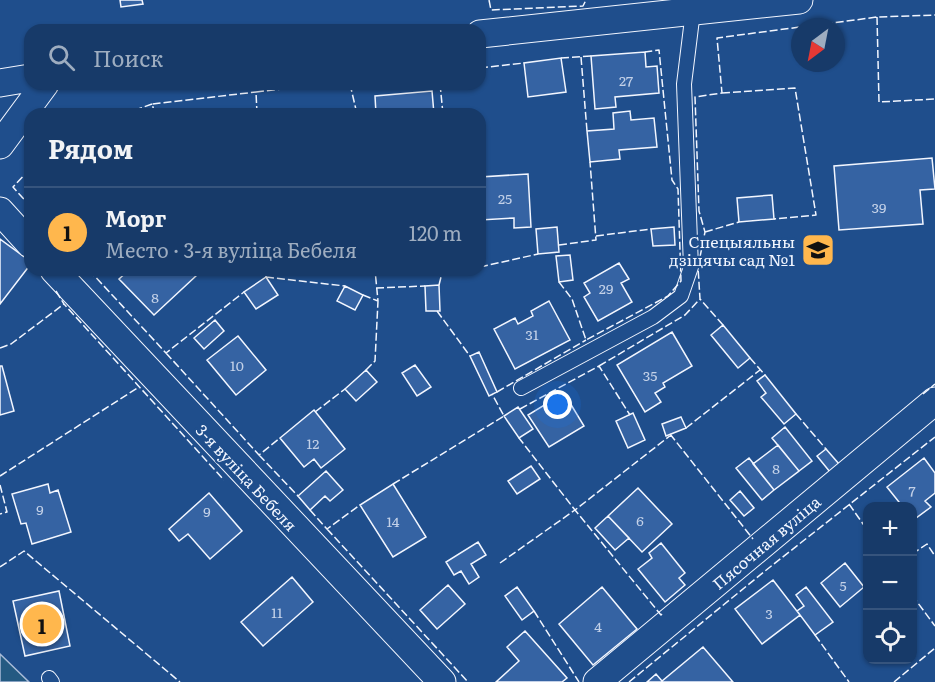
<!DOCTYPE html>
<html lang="ru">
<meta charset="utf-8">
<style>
:root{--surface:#173a69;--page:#20416f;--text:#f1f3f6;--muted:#9eadc0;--line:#36547d;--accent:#ffb74d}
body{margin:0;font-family:Literata,serif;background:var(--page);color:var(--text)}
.controls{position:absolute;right:18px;bottom:18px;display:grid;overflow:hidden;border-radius:12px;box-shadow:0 2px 4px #0004}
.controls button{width:54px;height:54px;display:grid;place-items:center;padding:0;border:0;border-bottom:2px solid var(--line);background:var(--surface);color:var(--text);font:30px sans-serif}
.compass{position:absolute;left:791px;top:18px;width:54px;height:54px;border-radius:50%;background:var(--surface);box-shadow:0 2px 4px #0004;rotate:212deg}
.you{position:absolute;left:558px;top:405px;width:21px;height:21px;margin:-15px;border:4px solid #fff;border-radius:50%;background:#1a73e8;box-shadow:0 0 0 9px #1a73e833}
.badge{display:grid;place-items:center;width:39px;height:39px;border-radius:50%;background:var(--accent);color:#111;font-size:20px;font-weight:700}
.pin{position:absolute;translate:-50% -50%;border:3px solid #fff;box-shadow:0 2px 6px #0006}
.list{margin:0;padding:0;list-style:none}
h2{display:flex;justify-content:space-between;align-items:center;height:78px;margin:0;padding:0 24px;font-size:26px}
h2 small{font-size:20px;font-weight:400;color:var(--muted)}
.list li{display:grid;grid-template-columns:39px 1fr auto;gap:18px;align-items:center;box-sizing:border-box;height:90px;padding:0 24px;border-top:2px solid var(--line)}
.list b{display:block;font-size:22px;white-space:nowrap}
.list p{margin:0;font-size:20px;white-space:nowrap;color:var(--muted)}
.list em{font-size:20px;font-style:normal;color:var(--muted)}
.icon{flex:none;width:33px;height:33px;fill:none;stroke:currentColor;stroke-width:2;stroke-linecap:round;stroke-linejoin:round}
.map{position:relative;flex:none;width:935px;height:682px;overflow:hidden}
.search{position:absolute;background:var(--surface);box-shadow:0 2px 4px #0004;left:24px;top:24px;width:462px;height:66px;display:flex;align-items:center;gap:15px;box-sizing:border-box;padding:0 21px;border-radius:18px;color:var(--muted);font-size:22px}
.panel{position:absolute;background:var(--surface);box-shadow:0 2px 4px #0004;left:24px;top:108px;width:462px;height:168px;border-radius:18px}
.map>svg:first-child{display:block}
.green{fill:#245a82;stroke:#a8bbd7;stroke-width:1.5}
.building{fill:#3563a3;stroke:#f2f6ff;stroke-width:1.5}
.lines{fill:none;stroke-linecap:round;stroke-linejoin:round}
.service-casing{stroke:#f2f6ff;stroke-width:16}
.minor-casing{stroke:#f2f6ff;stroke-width:29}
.service{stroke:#1f4e8c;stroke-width:14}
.minor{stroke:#1f4e8c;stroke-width:27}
.fence{stroke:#f2f6ff;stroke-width:1.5;stroke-dasharray:8 3;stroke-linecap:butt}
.labels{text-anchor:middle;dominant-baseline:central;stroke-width:4.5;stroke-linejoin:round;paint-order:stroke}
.number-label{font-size:14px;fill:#c3d1e8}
.poi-label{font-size:16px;fill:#f2f6ff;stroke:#1f4e8c;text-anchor:end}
.street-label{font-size:16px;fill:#f2f6ff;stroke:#1f4e8c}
</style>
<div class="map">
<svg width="935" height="682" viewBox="0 0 935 682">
<rect width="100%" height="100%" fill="#1f4e8c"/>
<path class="green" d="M0,654L29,682H0Z"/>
<path class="building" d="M120,0H142L143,4L121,7Z
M645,52L646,67L657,66L659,93L615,97L616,107L595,109L591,56Z
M561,58L566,92L528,97L524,63Z
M432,91L434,114H376L375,96Z
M630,111L631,120L654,118L657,147L619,150L620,159L590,162L587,131L614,129L613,113Z
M932,158L935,189L920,190L923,224L839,230L834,166Z
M528,174L531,227L514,228V218L480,220V177Z
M772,195L774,219L739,222L737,198Z
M557,227L559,252L538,254L536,229Z
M674,227L675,245L653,246L651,229Z
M0,239L30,261V265L0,304Z
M570,255L573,280L559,282L556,256Z
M619,263L629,279L621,283L632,302L598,321L584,297L590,293L584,283Z
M129,270H192L197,275L154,315L119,279Z
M266,277L278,295L256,309L244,292Z
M439,285L440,311H426L425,286Z
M345,286L363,295L355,310L337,301Z
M549,301L570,340L515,369L494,329L515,318L518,324L533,316L531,311Z
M215,320L224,331L204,349L194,338Z
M723,325L750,358L738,368L711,335Z
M672,332L692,366L663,383L665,387L655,393L661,402L645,412L617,365Z
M238,336L266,370L236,395L207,360Z
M479,352L497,392L489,396L470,356Z
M415,365L431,387L417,396L402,373Z
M0,366H2L14,411L0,415Z
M366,370L377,382L356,401L345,389Z
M765,375L796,414L784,424L761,397L766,393L757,381Z
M564,393L584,426L549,447L528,415Z
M518,407L533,429L519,438L504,416Z
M314,410L345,449L321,468L314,459L304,467L280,438Z
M633,413L645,440L628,448L616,421Z
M681,417L686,428L666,436L662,424Z
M785,427L812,461L799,471L772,438Z
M778,445L799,471L774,490L753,464Z
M826,449L839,464L830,472L817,456Z
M749,458L774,490L762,500L736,468Z
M924,458L935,473V493L925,501L931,507L912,521V506H896L899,502L887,487Z
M531,466L540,479L517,494L508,481Z
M326,471L343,490L330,501L325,496L310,510L298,496Z
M48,484L50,493L58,490L71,532L32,544L26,523L21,524L12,494Z
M393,484L426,537L393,557L360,505Z
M638,488L672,524L642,552L608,516Z
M740,491L754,508L744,516L730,500Z
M209,493L242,531L210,559L188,534L179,541L169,529Z
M608,516L629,538L615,550L595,528Z
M478,542L486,555L471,564L479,577L469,584L461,571L454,575L446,562Z
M661,543L685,573L679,578L685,585L665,602L638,569L652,558L649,553Z
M845,563L864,587L840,607L821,583Z
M292,577L313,602L263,646L241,622Z
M773,580L800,615L762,644L735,609Z
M448,585L465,604L437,629L420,610Z
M517,587L534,611L522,620L505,596Z
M602,587L637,629L593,665L559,624Z
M806,587L833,622L815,635L797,611L804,606L796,595Z
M59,591L70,646L25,656L13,601Z
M525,631L567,678L562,682H496L519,661L507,647Z
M703,647L733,682H647L656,674L662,681Z"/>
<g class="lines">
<g class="service-casing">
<path id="service" d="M521,388L653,317L681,296L691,267L684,84L693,11
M49,678L52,682"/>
</g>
<g class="minor-casing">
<path id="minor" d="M480,34L799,0
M0,83L30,78
M0,145L45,84
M0,211L30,244
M54,270L442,682
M597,682L935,401"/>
</g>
<use href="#service" class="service"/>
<use href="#minor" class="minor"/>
<path class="fence" d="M489,0L491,10L583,6L586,0
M877,17L879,102L935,99
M803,27L877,17L935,15
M581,57L587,131
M561,58L591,56
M480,68L524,63
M350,84L357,114
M440,84L443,114
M722,93L795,88L816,215L774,219
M124,114L152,104
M155,114L152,104L256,92
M257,114L256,92L324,84
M30,169L13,187L30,206
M705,232L739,222
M596,236L651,229
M559,245L596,240L590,162
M480,267L538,254
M89,270L166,353L244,292
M257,270L266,277V270
M455,272L465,270
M266,277L345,286
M559,282L572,299L586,340L668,296L681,281L678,189L672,180L659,50L645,52
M439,285L442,273
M376,288L425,286
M56,291L64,304L224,480
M363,295L378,301L375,270
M437,311L470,356
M723,325L700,299L698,267L705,232L699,211L695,97L722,93L717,38L800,27
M0,348L11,344L64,304
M166,353L259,455L280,438
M750,358L765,375
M599,366L685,315L700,299
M366,370L375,361L378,301
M497,392L586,340
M923,394L935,384
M520,409L599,366L630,415
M315,412L345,389
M796,414L826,449
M686,428L760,370
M670,434L753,539
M259,455L298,496
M0,476L139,387
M393,484L504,416L492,394
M0,485L7,512L0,514
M849,504L868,531
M310,510L327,529L360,505
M327,529L468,682
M912,554L927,544L935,556
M500,563L575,510L519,438
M0,567L24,551L180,682
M912,595L935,626
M534,611L579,682
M662,614L661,615L575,510L671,435
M815,635L849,682
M629,682L765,571L935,437
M894,682L935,648"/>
</g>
<defs>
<g id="school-square" transform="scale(1.725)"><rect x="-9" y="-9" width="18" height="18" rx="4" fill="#ffb74d" stroke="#1f4e8c"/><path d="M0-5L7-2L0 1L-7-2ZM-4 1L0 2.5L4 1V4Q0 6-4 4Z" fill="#111"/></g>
</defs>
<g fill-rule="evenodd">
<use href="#school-square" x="818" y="250"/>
</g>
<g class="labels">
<g class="number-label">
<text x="626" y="80">27</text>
<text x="505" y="198">25</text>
<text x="879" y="207">39</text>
<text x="606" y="288">29</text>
<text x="155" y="297">8</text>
<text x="532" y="334">31</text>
<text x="237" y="365">10</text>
<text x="650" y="375">35</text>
<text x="313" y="443">12</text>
<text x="776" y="468">8</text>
<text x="912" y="490">7</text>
<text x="40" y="509">9</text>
<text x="207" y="511">9</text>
<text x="640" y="520">6</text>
<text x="393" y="521">14</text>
<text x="843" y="585">5</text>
<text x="277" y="612">11</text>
<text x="769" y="613">3</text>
<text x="598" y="626">4</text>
</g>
<g class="poi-label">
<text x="795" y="241">Спецыяльны<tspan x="795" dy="18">дзіцячы сад №1</tspan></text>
</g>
<g class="street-label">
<text transform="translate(247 477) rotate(47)">3-я вуліца Бебеля</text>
<text transform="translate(766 542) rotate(-40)">Пясочная вуліца</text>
</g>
</g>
</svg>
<div class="controls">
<button>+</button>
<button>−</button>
<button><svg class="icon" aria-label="locate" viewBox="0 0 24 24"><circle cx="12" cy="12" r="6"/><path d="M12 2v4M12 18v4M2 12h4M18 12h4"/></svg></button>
</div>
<svg class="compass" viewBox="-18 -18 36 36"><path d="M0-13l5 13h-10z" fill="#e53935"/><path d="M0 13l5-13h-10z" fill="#9eadc0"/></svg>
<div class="you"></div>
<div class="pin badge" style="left:42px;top:624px">1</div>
<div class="search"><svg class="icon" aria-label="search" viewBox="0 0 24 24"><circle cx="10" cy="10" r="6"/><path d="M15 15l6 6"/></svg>Поиск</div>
<section class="panel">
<h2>Рядом<small></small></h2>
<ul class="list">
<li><span class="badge">1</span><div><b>Морг</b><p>Место · 3-я вуліца Бебеля</p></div><em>120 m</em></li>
</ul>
</section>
</div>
